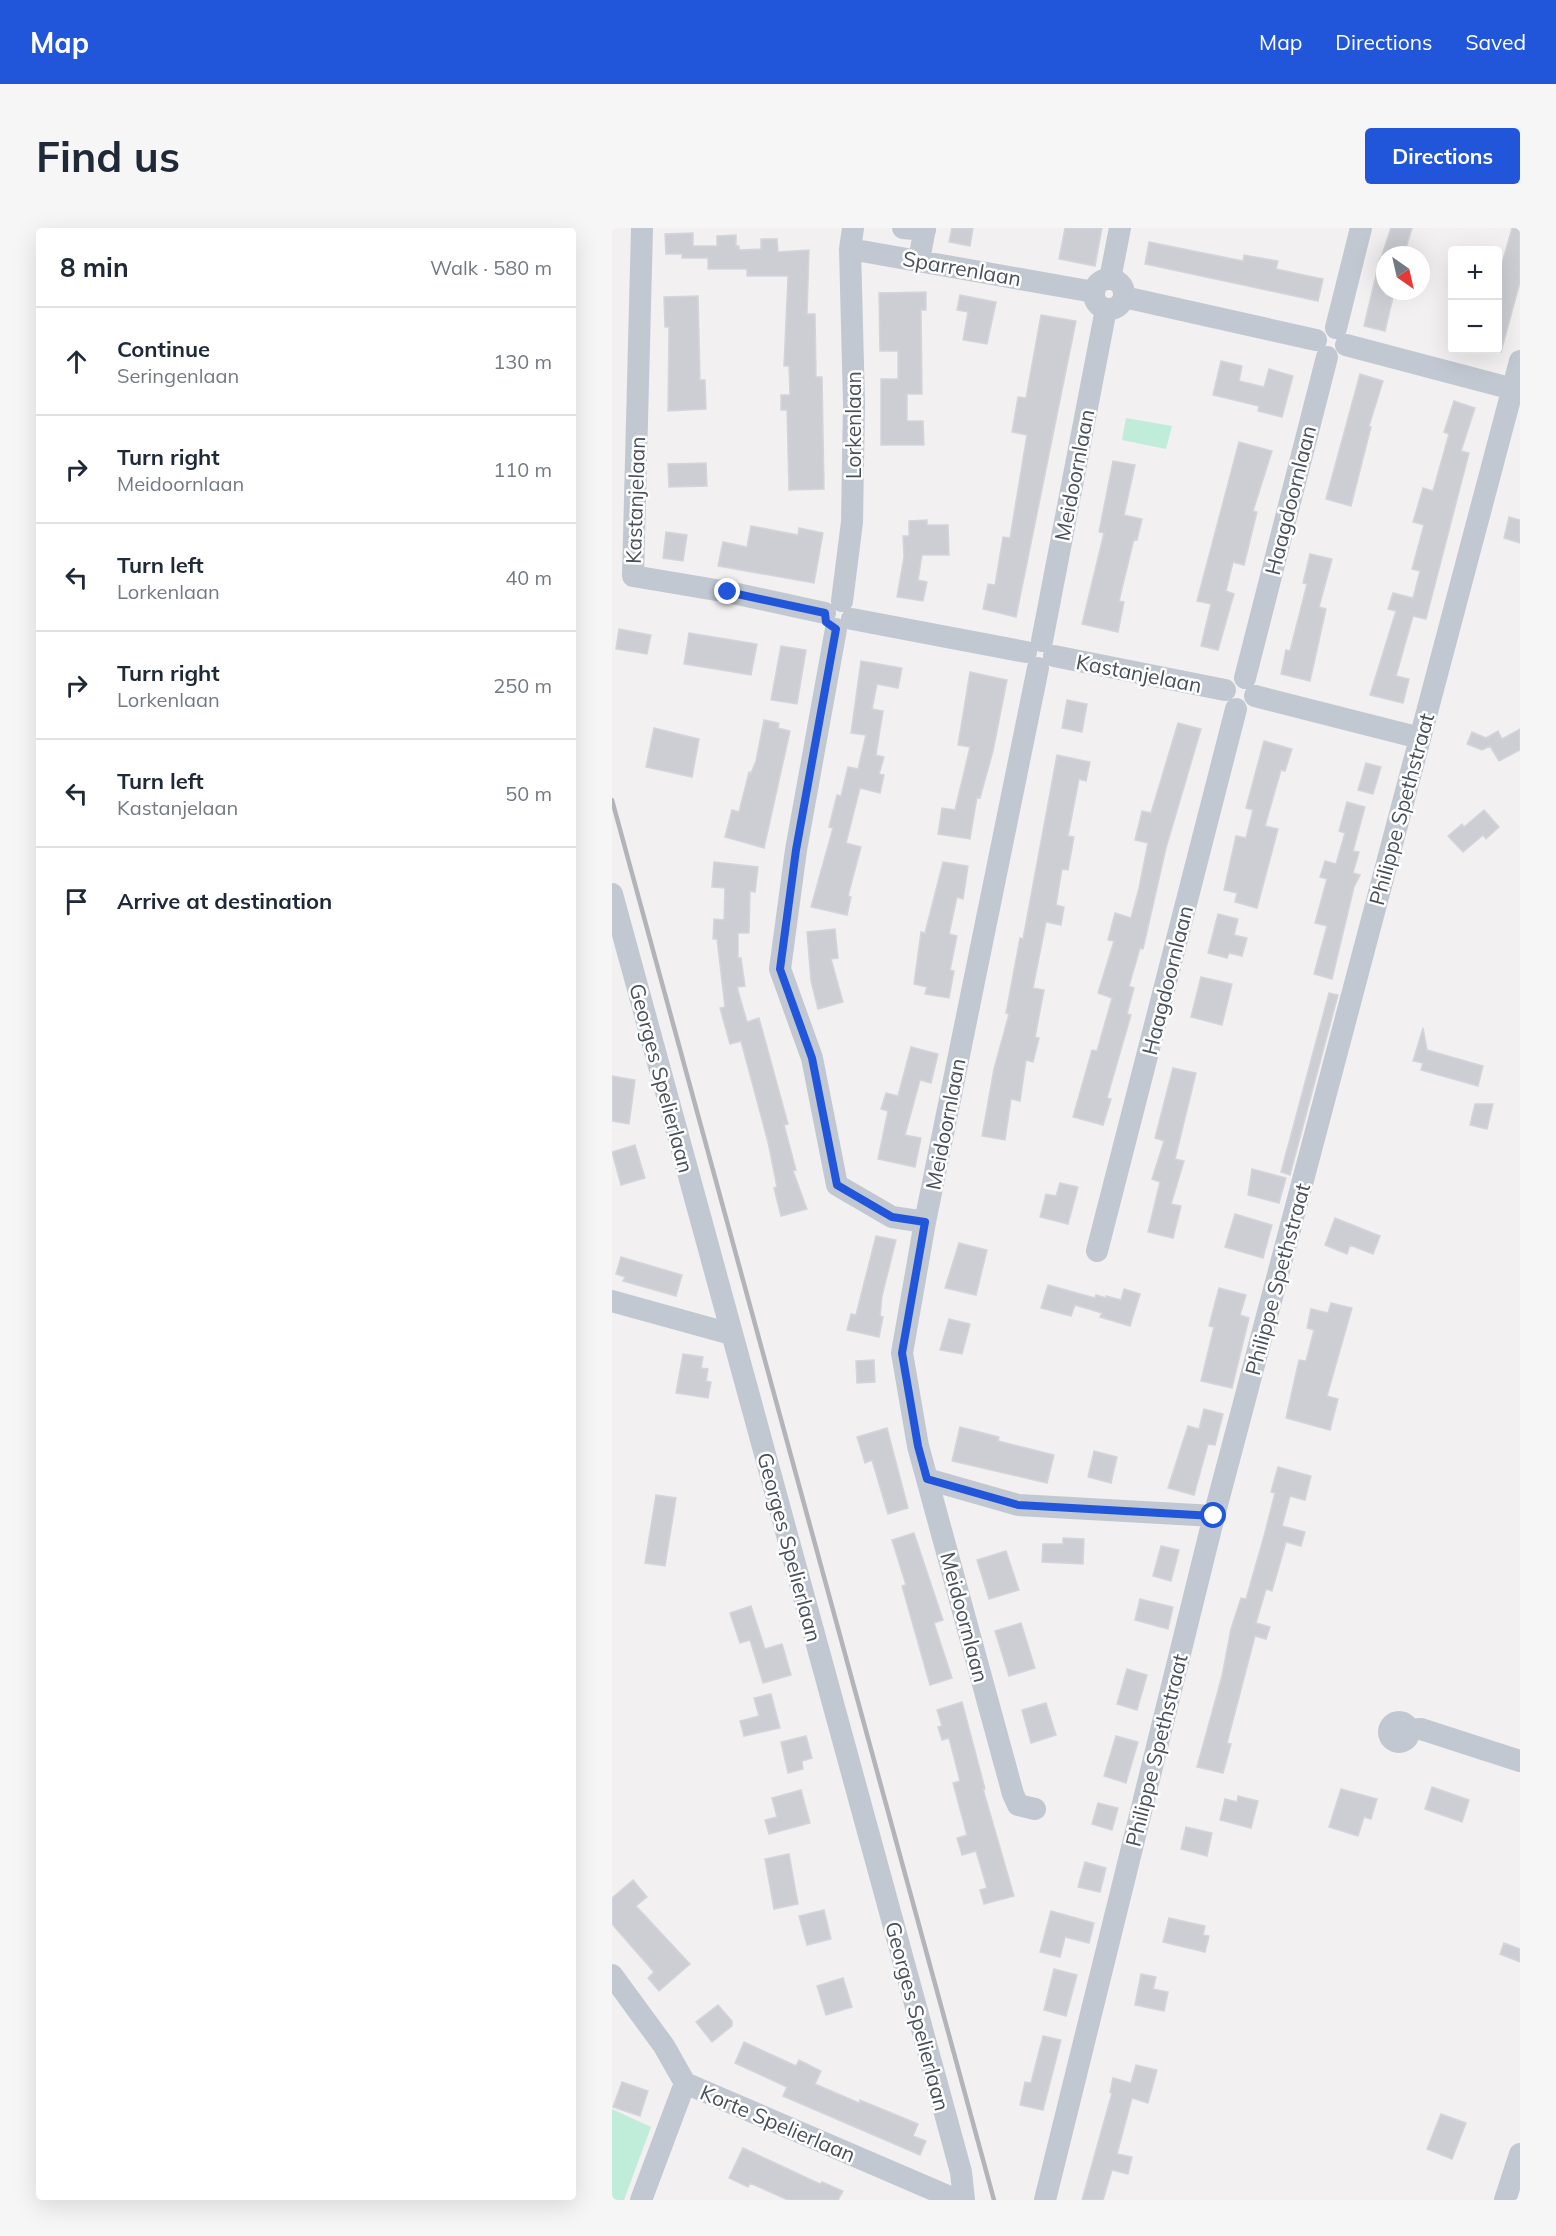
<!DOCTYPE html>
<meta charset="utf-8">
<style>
:root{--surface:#fff;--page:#f6f6f7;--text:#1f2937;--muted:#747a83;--line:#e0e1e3;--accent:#2156db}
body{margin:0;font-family:Mulish,sans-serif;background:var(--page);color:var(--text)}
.controls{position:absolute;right:18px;top:18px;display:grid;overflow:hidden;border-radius:6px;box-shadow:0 6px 24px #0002}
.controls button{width:54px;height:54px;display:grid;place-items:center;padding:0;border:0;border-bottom:2px solid var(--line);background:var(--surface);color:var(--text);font:30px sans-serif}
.compass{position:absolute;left:764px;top:18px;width:54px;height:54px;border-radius:50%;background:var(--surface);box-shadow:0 6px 24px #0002;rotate:146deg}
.stop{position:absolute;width:18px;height:18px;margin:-14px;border:4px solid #2156db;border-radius:50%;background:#fff}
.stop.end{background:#2156db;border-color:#fff;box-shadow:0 2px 6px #0008}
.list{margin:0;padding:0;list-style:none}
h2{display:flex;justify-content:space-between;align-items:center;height:78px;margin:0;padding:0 24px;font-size:26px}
h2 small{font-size:20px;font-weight:400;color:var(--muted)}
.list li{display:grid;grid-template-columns:39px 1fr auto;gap:18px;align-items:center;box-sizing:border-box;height:108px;padding:0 24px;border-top:2px solid var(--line)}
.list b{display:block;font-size:22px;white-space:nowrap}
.list p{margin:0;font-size:20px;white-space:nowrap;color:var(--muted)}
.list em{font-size:20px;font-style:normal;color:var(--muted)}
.icon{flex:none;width:33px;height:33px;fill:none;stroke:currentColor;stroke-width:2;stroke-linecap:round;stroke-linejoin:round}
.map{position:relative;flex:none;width:908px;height:1972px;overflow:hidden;border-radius:6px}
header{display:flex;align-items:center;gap:36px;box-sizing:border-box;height:84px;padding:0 30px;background:var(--accent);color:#fff}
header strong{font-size:28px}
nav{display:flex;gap:33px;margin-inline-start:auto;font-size:21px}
.intro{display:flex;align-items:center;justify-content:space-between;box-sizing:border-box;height:144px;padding:0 36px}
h1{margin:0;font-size:42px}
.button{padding:15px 27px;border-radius:6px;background:var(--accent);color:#fff;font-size:21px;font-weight:700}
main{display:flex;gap:36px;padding:0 36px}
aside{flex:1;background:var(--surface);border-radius:6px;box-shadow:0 6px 24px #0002}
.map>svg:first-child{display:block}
.green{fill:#c0edd9}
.building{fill:#cdced4;stroke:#d4d5db;stroke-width:1.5}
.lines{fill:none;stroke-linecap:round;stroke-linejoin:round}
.minor{stroke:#c1c8d1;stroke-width:22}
.rail{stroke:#b2b4ba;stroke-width:4.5}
.route{stroke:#2156db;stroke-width:8}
.labels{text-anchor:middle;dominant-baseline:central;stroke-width:5;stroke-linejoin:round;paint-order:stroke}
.street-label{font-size:21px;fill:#48505c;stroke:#fff}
</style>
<header>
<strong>Map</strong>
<nav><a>Map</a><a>Directions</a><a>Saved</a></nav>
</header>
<div class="intro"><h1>Find us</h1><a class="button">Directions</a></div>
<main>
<aside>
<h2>8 min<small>Walk · 580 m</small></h2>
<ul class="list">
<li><svg class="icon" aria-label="ahead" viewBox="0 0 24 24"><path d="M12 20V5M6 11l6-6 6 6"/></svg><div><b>Continue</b><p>Seringenlaan</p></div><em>130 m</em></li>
<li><svg class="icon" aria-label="right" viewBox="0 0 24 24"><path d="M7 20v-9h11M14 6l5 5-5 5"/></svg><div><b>Turn right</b><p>Meidoornlaan</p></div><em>110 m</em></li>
<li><svg class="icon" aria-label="left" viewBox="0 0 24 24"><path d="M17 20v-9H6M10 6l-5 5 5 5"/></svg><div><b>Turn left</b><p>Lorkenlaan</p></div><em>40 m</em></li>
<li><svg class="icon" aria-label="right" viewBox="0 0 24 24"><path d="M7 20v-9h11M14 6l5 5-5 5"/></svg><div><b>Turn right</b><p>Lorkenlaan</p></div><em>250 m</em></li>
<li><svg class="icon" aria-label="left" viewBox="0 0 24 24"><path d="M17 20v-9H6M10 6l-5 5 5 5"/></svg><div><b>Turn left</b><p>Kastanjelaan</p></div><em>50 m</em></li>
<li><svg class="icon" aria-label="arrive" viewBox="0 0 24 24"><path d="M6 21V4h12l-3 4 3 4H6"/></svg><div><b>Arrive at destination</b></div></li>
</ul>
</aside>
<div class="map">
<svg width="908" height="1972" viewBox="0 0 908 1972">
<rect width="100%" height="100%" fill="#f2f0f0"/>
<path class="green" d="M514,190L560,198L554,221L510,212Z
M0,1881L39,1899L12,1972H0Z"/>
<path class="building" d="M340,0H361L358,18L337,14Z
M453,0H490L483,38L447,31Z
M779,0H800L792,27H770Z
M900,0H908V54L889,124H885V53Z
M81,5V18H105V8L124,7V18H127V22L149,21V11H165L166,24L197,22L195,86H203L204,149H210L212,261L177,262L175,182H169V167H178L177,138H172L176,48H135V41H96V30H70V26H54L53,6Z
M537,14L631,33L632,27L666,33L664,41L711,51L706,73L533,36Z
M768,30L773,31V67L781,69L773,103L752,98Z
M314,64V82H309L310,166H295V193H311L312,217H269V151H286V123H268L267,65Z
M348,67L384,74L375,116L351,112L356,84L345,82Z
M86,68L88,152H93L94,181L56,183L57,99H53L52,69Z
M429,87L464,93L404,389L371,381L376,356L383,357L391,309L398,310L415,207L400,204L406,169L414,170Z
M609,133L630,138L627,153L652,159L657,141L681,148L670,189L646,183L647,178L601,167Z
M748,146L771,153L757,198L759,199L739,278L714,271Z
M842,173L863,180L849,223L857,225L814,391L801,388L784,448L797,451L791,475L758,467L784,383L776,381L781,365L801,370L808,343L800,341L812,297L801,294L811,260L821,263L837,206L832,204Z
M627,214L660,223L641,283L645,284L632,337L621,334L614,363L622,366L606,422L589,418L599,376L585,373Z
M501,233L523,237L512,287L530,291L525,312L522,311L507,373L512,374L506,404L470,396L492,305L487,304Z
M94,235L95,258L57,259L56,236Z
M897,289L908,292V315L892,310Z
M315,292V297H336L337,327H310L306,352L315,354L311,373L285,369L292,329L291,308H297V293Z
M139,298L186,307L187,300L211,305L202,355L106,338L111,314L135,319Z
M54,304L75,307L71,333L51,330Z
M698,326L720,331L707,379L714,381L698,453L669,446L674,422L678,423L695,356L691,355Z
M7,401L39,407L35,426L4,421Z
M77,405L145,416L139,447L72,436Z
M169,418L194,422L185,476L159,472Z
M249,433L290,440L286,460L265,456L260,481L271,483L264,527L272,529L267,546L272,547L268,565L248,560L234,615L249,619L236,668L239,669L235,687L199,679L221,600L217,599L225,567L229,568L236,539L246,541L254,507L239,505Z
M358,444L395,452L381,523L368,570L365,569L358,611L326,606L330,580L343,582L358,519L346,517Z
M455,472L475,476L470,504L450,500Z
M152,492L167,495L166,500L178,503L152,620L113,609L120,582L127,584L137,544L139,545L144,533Z
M566,495L589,501L554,620L531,721L528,720L517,758L522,760L515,786L519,787L495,870L499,871L491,897L461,889L480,822L485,823L500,770L486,765L502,713L496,712L503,685L519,690L527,660L536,615L523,612L530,583L539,585Z
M42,500L87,511L80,549L34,539Z
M908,501V522L887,533L878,518L870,522L855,516L860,504L874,510L886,503L890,511Z
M652,513L680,521L673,543L669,542L653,598L666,601L645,680L623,674L625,665L612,662L624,608L634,610L641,582L634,580Z
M445,527L478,534L474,553L467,551L456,608L462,609L456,642L450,641L444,677L452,679L449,697L434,694L421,760L432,762L423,809L427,810L421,834L414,832L408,873L399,871L393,912L370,908L382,841L397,786L394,785L408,710L411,711Z
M754,535L769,539L761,566L746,562Z
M735,574L753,579L741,623L747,624L741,645L748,647L742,659L720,751L702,746L715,698L703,695L715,651L708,649L713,633L724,636L733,605L727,603Z
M872,582L887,599L874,611L871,607L851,624L836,608L850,596L852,599Z
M102,634L146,639L143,664L138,663L137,705H126V730H129L133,758L125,759L135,794L147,790L176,896L172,897L184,942L181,943L195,981L169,988L162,960L165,959L156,914L129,813L118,816L108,780L113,779L105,711H101L102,691L112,692L113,660L100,659Z
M331,634L356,638L351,671L345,669L337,706L345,708L338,742L342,743L337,770L313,766L315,759L302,756L309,704L313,705Z
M606,686L626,691L622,707L635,710L630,728L617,725L615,730L596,725Z
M223,701L226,730L219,731L231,774L206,781L199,753L195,704Z
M589,749L620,756L610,797L579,789Z
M717,765L726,767L678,947L669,944Z
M811,800L815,822L871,838L866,858L809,842L811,835L801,833Z
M299,819L326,826L319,855L308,852L293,907L309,910L303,939L266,931L276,883L269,881L274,865L286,868Z
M561,840L584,845L563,931L572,933L559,976L569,978L561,1010L536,1004L548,954L540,951L552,913L543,910Z
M0,848L23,852L17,896L0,893Z
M863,876H881L875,901L858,897Z
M23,917L33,950L9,957L0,924Z
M640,941L674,950L667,975L636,967Z
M448,955L466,959L456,996L428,989L434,966L444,968Z
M623,986L660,997L651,1030L613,1019Z
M723,990L768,1008L761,1026L738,1017L735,1026L713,1017Z
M264,1008L284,1012L270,1068L268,1088L271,1089L267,1109L235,1102L239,1086L244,1087Z
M347,1015L375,1022L364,1067L333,1060Z
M9,1029L70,1047L64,1068L11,1053L13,1049L4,1046Z
M436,1057L483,1070L484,1067L494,1070V1068L509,1072L512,1061L528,1066L518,1098L488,1089L490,1085L463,1077L459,1088L429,1080Z
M607,1060L634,1067L628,1087L637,1090L620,1160L589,1153L602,1099L597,1098Z
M719,1075L740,1080L715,1168L726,1171L718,1202L674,1190L687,1132L694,1133L702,1102L695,1100L699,1081L716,1085Z
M337,1091L358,1096L350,1126L328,1122Z
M71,1126L91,1129L89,1140L96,1141L94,1153L99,1154L96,1170L64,1165Z
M262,1132L263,1154L245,1155L244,1133Z
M592,1181L611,1186L603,1217L596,1216L582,1267L556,1260L576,1198L587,1201Z
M348,1199L387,1209L386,1213L442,1227L435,1255L340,1233Z
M275,1200L296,1280L276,1286L260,1232L253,1235L245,1209Z
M482,1223L505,1229L499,1255L476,1249Z
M666,1239L699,1248L693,1272L678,1268L670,1298L693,1304L689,1318L674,1314L660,1363L654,1361L644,1395L658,1399L654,1411L643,1408L615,1515L619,1516L611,1545L585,1539L610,1448L619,1401L629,1370L634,1371L652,1308L663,1265L659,1264Z
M44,1267L64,1270L53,1338L33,1335Z
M302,1305L331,1392L322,1395L340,1450L318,1457L290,1358L294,1357L280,1312Z
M451,1310L472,1311L471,1336L430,1334L431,1316H451Z
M549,1318L567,1322L559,1353L541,1348Z
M394,1323L407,1362L377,1371L365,1332Z
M528,1371L561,1379L556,1401L523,1392Z
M139,1378L153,1421L170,1416L179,1447L151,1455L138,1412L128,1415L118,1385Z
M409,1395L423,1440L397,1448L383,1403Z
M515,1441L535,1447L525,1482L505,1476Z
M159,1466L168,1500L132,1508L128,1493L147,1488L142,1470Z
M350,1474L373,1561H371L402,1668L372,1676L368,1662L375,1660L364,1623L350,1627L345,1610L355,1607L341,1555L348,1553L337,1510L330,1512L326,1499L330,1498L325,1482Z
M434,1475L444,1507L419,1515L410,1482Z
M194,1508L200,1530L190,1533L191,1541L176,1545L169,1514Z
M504,1508L526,1514L514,1555L492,1548Z
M820,1559L857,1572L850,1594L813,1581Z
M729,1561L765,1571L759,1591L752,1589L746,1608L717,1599Z
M189,1562L198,1595L157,1606L153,1592L165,1589L160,1570Z
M626,1568L646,1573L639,1600L608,1592L613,1571L625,1574Z
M486,1575L506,1580L500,1602L480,1596Z
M574,1599L600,1605L595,1628L569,1621Z
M177,1626L186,1676L162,1681L153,1631Z
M473,1634L494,1640L488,1664L466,1659Z
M21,1652L35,1669L24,1678L78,1736L47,1763L36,1750L42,1744L0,1696V1670Z
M212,1682L219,1711L195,1717L187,1688Z
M439,1683L482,1695L477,1715L453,1709L448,1729L428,1724Z
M557,1690L593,1698L591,1707L597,1708L593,1724L551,1714Z
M892,1715L908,1721V1734L888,1726Z
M442,1741L465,1747L454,1788L432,1782Z
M529,1746L544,1749L541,1761L556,1764L552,1783L523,1777Z
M231,1750L240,1779L214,1787L205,1758Z
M106,1777L120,1793V1798L100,1814L84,1794Z
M431,1808L449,1812L431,1882L408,1877L413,1854L419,1855Z
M132,1814L184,1838L187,1832L209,1843L203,1856L247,1875L248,1872L306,1896L301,1908L314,1913L308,1927L171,1868L175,1859L123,1835Z
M524,1837L545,1842L536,1875L520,1870L505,1926L520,1929L516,1946L500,1942L491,1972H470L500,1865L498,1864L501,1850L519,1855Z
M10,1854L36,1863L28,1888L1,1879Z
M829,1886L854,1895L840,1931L815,1921Z
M131,1920L208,1956L210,1954L231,1963L226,1972H176L138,1955L136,1959L117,1950Z"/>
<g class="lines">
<path class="minor" d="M30,0L21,348L116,364L213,385
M241,0L238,21L482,64
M291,0L313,2
M307,32L313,0
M498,51L508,0
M482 66a15 15 0 1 1 30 0a15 15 0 1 1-30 0Z
M512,69L704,112
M724,100L749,0
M734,117L901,161
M230,373L240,294L242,175L238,21
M240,391L414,424
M224,401L184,622L168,741L200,830L225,957L280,989L313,994
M430,413L494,81
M442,428L613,462
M633,450L715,129
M643,468L808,510
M0,666L349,1944L352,1972
M485,1023L624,481
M0,1073L119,1106
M315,1251L406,1277L602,1288
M777 1504a10 10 0 1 1 20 0a10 10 0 1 1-20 0Z
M797,1502L809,1501L908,1533
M423,1581L406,1577L401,1566L306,1218L290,1125L313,994L426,440
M0,1747L52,1818L73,1855L345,1972
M29,1972L73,1855
M433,1972L602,1288L908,133
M893,1972L908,1926"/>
<path class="rail" d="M0,572L382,1972"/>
</g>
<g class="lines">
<path class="route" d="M116,364L213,385L214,394L224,401L184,622L168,741L200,830L225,957L280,989L313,994L290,1125L306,1218L315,1251L406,1277L602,1288"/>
</g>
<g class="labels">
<g class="street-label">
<text transform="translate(350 40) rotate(10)">Sparrenlaan</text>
<text transform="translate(241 197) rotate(-90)">Lorkenlaan</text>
<text transform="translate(462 247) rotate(-79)">Meidoornlaan</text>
<text transform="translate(23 272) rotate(-88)">Kastanjelaan</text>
<text transform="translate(678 272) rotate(-76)">Haagdoornlaan</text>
<text transform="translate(527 445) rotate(11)">Kastanjelaan</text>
<text transform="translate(789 581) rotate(-75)">Philippe Spethstraat</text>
<text transform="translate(555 752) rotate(-76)">Haagdoornlaan</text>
<text transform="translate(50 850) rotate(75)">Georges Spelierlaan</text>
<text transform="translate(333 896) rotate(-79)">Meidoornlaan</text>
<text transform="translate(665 1051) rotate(-75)">Philippe Spethstraat</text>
<text transform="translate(178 1319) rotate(75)">Georges Spelierlaan</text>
<text transform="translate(353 1389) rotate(75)">Meidoornlaan</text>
<text transform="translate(544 1522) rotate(-76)">Philippe Spethstraat</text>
<text transform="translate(306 1788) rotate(75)">Georges Spelierlaan</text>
<text transform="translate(166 1895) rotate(23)">Korte Spelierlaan</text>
</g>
</g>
</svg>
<div class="controls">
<button>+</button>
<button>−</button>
</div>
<svg class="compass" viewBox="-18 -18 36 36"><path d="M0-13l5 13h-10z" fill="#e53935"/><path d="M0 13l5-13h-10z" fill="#747a83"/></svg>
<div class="stop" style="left:602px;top:1288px"></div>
<div class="stop end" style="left:116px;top:364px"></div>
</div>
</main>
